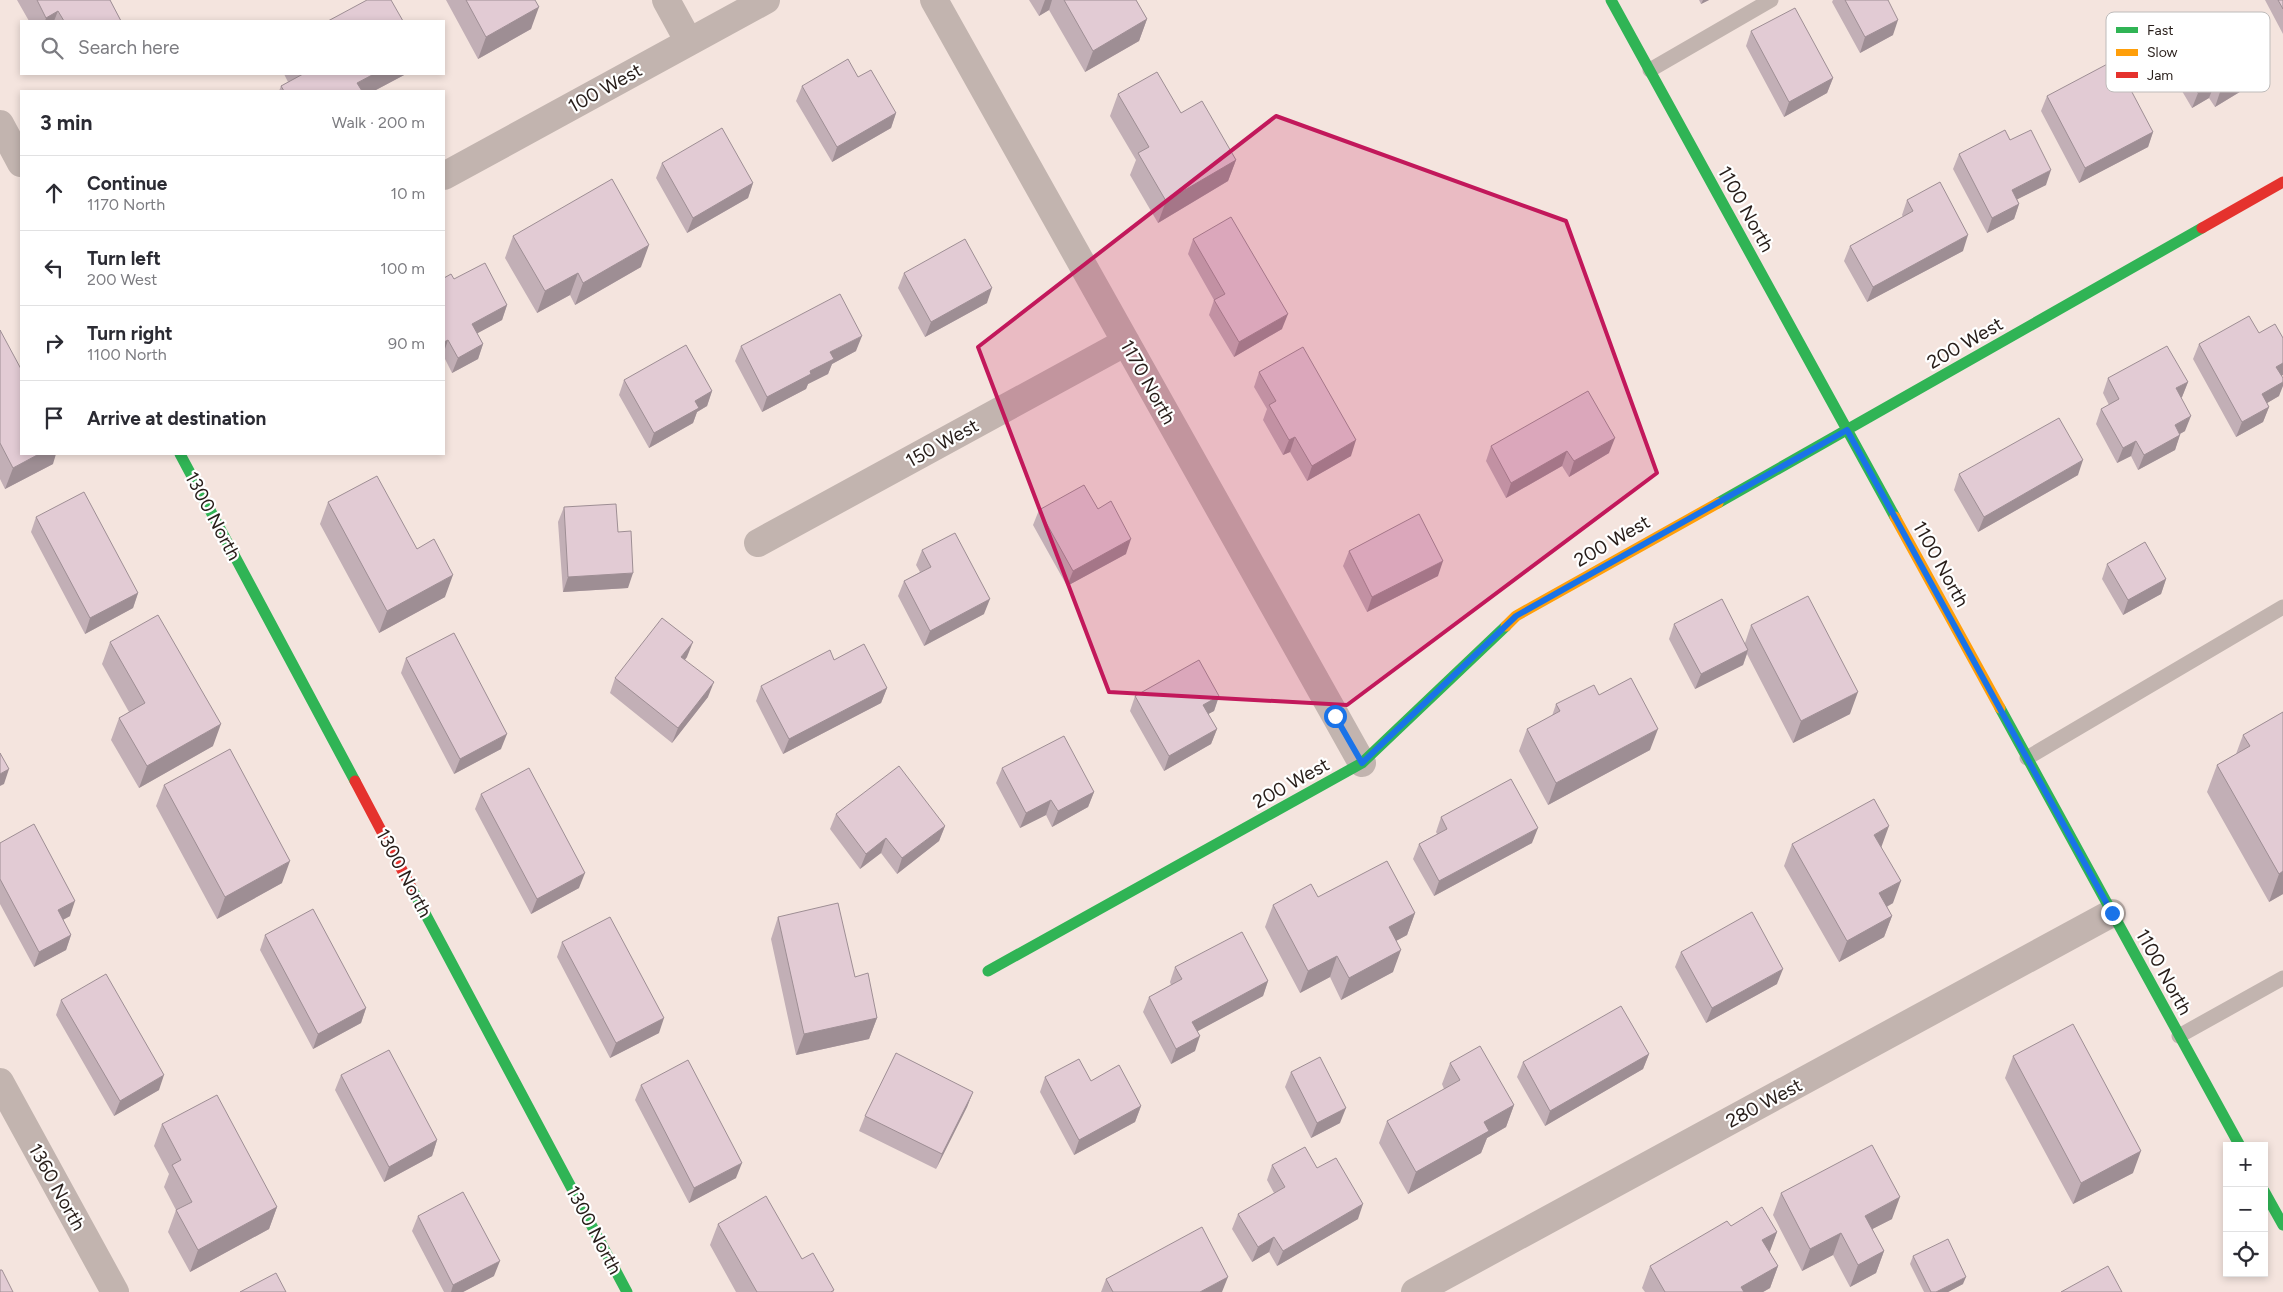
<!DOCTYPE html>
<meta charset="utf-8">
<style>
:root{--surface:#fff;--page:#f7f7f7;--text:#2b2b33;--muted:#7c7c81;--line:#e1e1e2}
body{margin:0;font-family:Figtree,sans-serif;background:var(--page);color:var(--text)}
.controls{position:absolute;right:15px;bottom:15px;display:grid;overflow:hidden;border-radius:0px;box-shadow:0 2px 8px #0003}
.controls button{width:45px;height:45px;display:grid;place-items:center;padding:0;border:0;border-bottom:1px solid var(--line);background:var(--surface);color:var(--text);font:25px sans-serif}
.stop{position:absolute;width:15px;height:15px;margin:-11px;border:4px solid #1a73e8;border-radius:50%;background:#fff}
.stop.end{background:#1a73e8;border-color:#fff;box-shadow:0 1px 5px #0008}
.list{margin:0;padding:0;list-style:none}
h2{display:flex;justify-content:space-between;align-items:center;height:65px;margin:0;padding:0 20px;font-size:21px}
h2 small{font-size:16px;font-weight:400;color:var(--muted)}
.list li{display:grid;grid-template-columns:32px 1fr auto;gap:15px;align-items:center;box-sizing:border-box;height:75px;padding:0 20px;border-top:1px solid var(--line)}
.list b{display:block;font-size:19px;white-space:nowrap}
.list p{margin:0;font-size:16px;white-space:nowrap;color:var(--muted)}
.list em{font-size:16px;font-style:normal;color:var(--muted)}
.icon{flex:none;width:28px;height:28px;fill:none;stroke:currentColor;stroke-width:2;stroke-linecap:round;stroke-linejoin:round}
.map{position:relative;flex:none;width:2283px;height:1292px;overflow:hidden}
.search{position:absolute;background:var(--surface);box-shadow:0 2px 8px #0003;left:20px;top:20px;width:425px;height:55px;display:flex;align-items:center;gap:12px;box-sizing:border-box;padding:0 18px;border-radius:0px;color:var(--muted);font-size:19px}
.panel{position:absolute;background:var(--surface);box-shadow:0 2px 8px #0003;left:20px;top:90px;width:425px;height:365px;border-radius:0px}
.map>svg:first-child{display:block}
.lines{fill:none;stroke-linecap:round;stroke-linejoin:round}
.lane{stroke:#c2b4af;stroke-width:15}
.street{stroke:#c2b4af;stroke-width:28}
.fast{stroke:#30b455;stroke-width:11}
.slow{stroke:#ff9f0a;stroke-width:11}
.jam{stroke:#e5322d;stroke-width:11}
.wall{fill:#c2afb6}
.shaded-wall{fill:#9e8e94}
.building{fill:#e2cbd4;stroke:#9e8e94}
.route{stroke:#1a73e8;stroke-width:6}
.marked{fill:#c2185b;fill-opacity:0.2;stroke:#c2185b;stroke-width:4;stroke-linejoin:round}
.labels{text-anchor:middle;dominant-baseline:central;stroke-width:4.5;stroke-linejoin:round;paint-order:stroke}
.street-label{font-size:19px;fill:#271d19;stroke:#fff}
.key{fill:#fff;stroke:#bebbba;stroke-width:1}
.key-label{font-size:14px;fill:#271d19}
</style>
<div class="map">
<svg width="2283" height="1292" viewBox="0 0 2283 1292">
<rect width="100%" height="100%" fill="#f4e4de"/>
<g class="lines">
<path class="lane" d="M1650,70L1771,0
M2027,758L2283,607
M2179,1036L2283,978"/>
<path class="street" d="M666,0L689,42
M934,0L1362,763
M0,124L21,163
M444,176L766,0
M758,543L1126,342
M0,1082L115,1292
M1415,1292L2112,913"/>
<path class="fast" d="M1611,0L1895,517
M180,454L355,781
M1718,503L2202,228
M2000,708L2240,1146
M411,887L627,1292
M988,971L1362,763L1506,626
M2264,1191L2283,1225"/>
<path class="slow" d="M1895,517L2000,708
M1506,626L1516,616L1718,503"/>
<path class="jam" d="M2202,228L2283,182
M355,781L411,887"/>
</g>
<path class="wall" d="M17,0H110L121,21H29Z
M446,0H535L531,29L478,59Z
M1029,0H1136L1147,19L1139,41L1085,72L1049,10L1039,16Z
M1699,0H1709L1701,4Z
M1833,0H1888L1893,35L1860,53L1832,2Z
M2265,0H2283V34Z
M1751,31L1833,78L1827,93L1784,117L1746,46Z
M2256,47L2250,62L2244,66L2249,75L2243,90L2215,107L2209,98L2192,108L2169,69L2175,54Z
M284,74H406L374,91H279L281,86L288,82Z
M858,77L896,113L891,128L832,162L796,101L802,86Z
M1118,94L1181,113L1236,160L1228,181L1158,223L1130,175L1136,160L1110,116Z
M2047,96L2153,132L2148,147L2079,183L2041,111Z
M2010,140L2046,185L2017,199L2019,204L2014,219L1987,233L1953,169L1959,154Z
M662,163L753,183L748,198L687,233L656,178Z
M1907,200L1963,251L1867,302L1844,261L1850,246L1903,217L1902,215Z
M513,236L641,267L575,305L570,295L537,313L505,258Z
M1193,239L1282,329L1234,357L1209,315L1214,300L1188,254Z
M904,273L987,303L925,337L898,288Z
M444,278L454,279L507,305L502,320L477,333L483,344L478,359L452,373L444,357Z
M0,330L53,464L5,489L0,479Z
M2259,333L2283,338V375H2281L2279,396L2267,403L2269,407L2263,422L2236,437L2193,359L2199,344Z
M741,346L856,351L832,364L828,374L808,384L806,389L762,412L735,361Z
M1259,372L1351,456L1307,481L1290,452L1283,455L1263,420L1267,409L1254,387Z
M2108,378L2188,382L2182,397L2181,398L2185,431L2180,434L2175,450L2138,470L2131,456L2117,463L2096,424L2101,409L2109,405L2103,393Z
M624,380L712,391L707,406L697,412L693,423L649,448L619,395Z
M1491,446L1609,453L1569,477L1562,466L1506,498L1486,461Z
M1959,474L2078,475L1978,532L1954,490Z
M328,502L417,549L445,597L379,633L320,524Z
M564,507L618,532L628,588L563,592L558,522Z
M1098,509L1126,554L1067,586L1033,525L1039,510Z
M36,517L138,593L133,608L85,634L31,532Z
M922,550L984,614L924,646L898,596L904,581L920,572L916,565Z
M1349,551L1438,576L1367,612L1343,566Z
M2107,564L2166,579L2161,594L2123,615L2102,579Z
M1674,624L1745,643L1751,625L1850,714L1793,743L1747,654L1743,665L1695,689L1669,639Z
M110,642L213,746L139,788L111,740L119,718L129,712L102,664Z
M687,657L685,660L708,697L672,743L610,693L615,678Z
M406,658L501,749L454,774L401,673Z
M761,686L887,688L881,703L783,754L756,701Z
M1135,696H1219L1214,711L1208,714L1217,729L1211,744L1164,771L1130,711Z
M1556,704L1650,750L1548,805L1519,751L1527,729L1552,716Z
M2283,712V894L2269,902L2207,792L2217,765L2236,754L2243,735Z
M1002,768L1094,792L1088,807L1052,827L1046,815L1020,828L996,783Z
M164,785L282,883L217,919L156,806Z
M481,794L579,888L531,914L475,809Z
M836,814L945,826L939,841L897,874L881,853L860,869L830,829Z
M1441,817L1532,843L1434,896L1413,859L1419,844L1437,834L1436,832Z
M0,843L70,916L63,920L71,935L66,950L34,967L0,904Z
M1792,844L1881,847L1893,903L1887,907L1892,916L1884,937L1839,962L1784,866Z
M1318,897L1415,913L1407,935L1396,941L1393,972L1341,1000L1330,977L1300,993L1265,927L1273,905Z
M778,917L855,977L877,1018L869,1039L796,1055L771,939Z
M265,935L366,1008L361,1023L313,1049L260,950Z
M562,942L659,1033L610,1058L557,957Z
M1681,952L1777,984L1706,1023L1675,967Z
M1175,967L1268,981L1263,996L1197,1031L1195,1051L1171,1064L1143,1012L1149,997L1171,985L1170,982Z
M61,1000L159,1090L114,1116L56,1015Z
M1649,1054L1643,1069L1545,1126L1517,1077L1523,1062Z
M2013,1056L2133,1173L2073,1204L2005,1078Z
M1450,1063L1514,1105L1506,1127L1487,1138L1481,1153L1408,1194L1379,1143L1387,1121L1444,1089L1442,1084Z
M1291,1072L1340,1123L1311,1138L1285,1087Z
M341,1075L437,1140L432,1156L384,1182L335,1090Z
M1045,1077L1091,1081L1141,1106L1135,1122L1074,1155L1040,1092Z
M641,1085L736,1178L689,1203L635,1100Z
M973,1092L967,1107L936,1169L859,1131L865,1116Z
M162,1124L277,1207L269,1229L190,1272L168,1232L176,1210L164,1187L169,1174L154,1146Z
M1272,1165L1317,1168L1358,1219L1277,1266L1269,1252L1252,1262L1232,1229L1238,1214L1274,1193L1267,1180Z
M1781,1193L1892,1219L1872,1229L1884,1251L1876,1273L1850,1287L1833,1255L1802,1271L1773,1215Z
M418,1216L494,1276L463,1292H444L412,1231Z
M718,1224L802,1259L834,1292H736L710,1245Z
M1731,1226L1777,1232L1769,1252L1778,1266L1770,1288L1763,1292H1645L1642,1288L1650,1266Z
M1913,1256L1963,1284L1948,1292H1924L1910,1264Z
M1106,1279L1223,1292H1101Z"/>
<path class="shaded-wall" d="M1045,0H1052L1049,10L1039,16Z
M1703,0H1709L1701,4Z
M539,7L531,29L478,59L486,37Z
M58,11L54,21H45L46,18Z
M1147,19L1139,41L1085,72L1093,51Z
M1898,20L1893,35L1860,53L1865,37Z
M2256,47L2250,62L2233,72L2239,57Z
M374,74H406L374,91H354L357,83Z
M2249,75L2243,90L2215,107L2220,92Z
M1833,78L1827,93L1784,117L1789,102Z
M2215,83L2209,98L2192,108L2198,93Z
M896,113L891,128L832,162L837,147Z
M2153,132L2148,147L2079,183L2085,168Z
M1236,160L1228,181L1158,223L1166,201Z
M2051,170L2046,185L2006,205L2012,190Z
M753,183L748,198L687,233L693,218Z
M2019,204L2014,219L1987,233L1992,218Z
M1968,235L1963,251L1867,302L1873,287Z
M649,245L641,267L575,305L583,283Z
M578,273L570,295L537,313L545,291Z
M992,288L987,303L925,337L931,322Z
M507,305L502,320L467,339L472,324Z
M1288,314L1282,329L1234,357L1239,342Z
M862,336L856,351L832,364L828,374L808,384L806,389L762,412L767,397L810,371L830,352Z
M448,340L444,352V342Z
M483,344L478,359L452,373L458,358Z
M2283,363V375L2271,382L2276,367Z
M2188,382L2182,397L2170,403L2176,388Z
M2283,382V386L2279,396L2257,409L2262,394Z
M712,391L707,406L697,412L693,423L649,448L654,433L695,401Z
M2269,407L2263,422L2236,437L2242,422Z
M2191,416L2185,431L2169,440L2175,425Z
M2180,435L2175,450L2138,470L2144,455Z
M1295,437L1290,452L1283,455L1289,440Z
M1615,438L1609,453L1569,477L1574,461Z
M1356,440L1351,456L1307,481L1312,466Z
M2136,441L2131,456L2117,463L2123,448Z
M1567,451L1562,466L1506,498L1511,483Z
M39,454H56L53,464L5,489L13,468Z
M2083,460L2078,475L1978,532L1984,517Z
M1131,539L1126,554L1067,586L1073,571Z
M1443,561L1438,576L1367,612L1372,597Z
M633,573L628,588L563,592L568,577Z
M453,575L445,597L379,633L387,611Z
M2166,579L2161,594L2123,615L2128,600Z
M138,593L133,608L85,634L90,618Z
M990,599L984,614L924,646L930,631Z
M693,642L687,657L675,672L681,657Z
M1748,650L1743,665L1695,689L1701,674Z
M714,682L708,697L672,743L678,728Z
M887,688L881,703L783,754L789,739Z
M1858,692L1850,714L1793,743L1801,721Z
M1219,696L1214,711L1197,720L1203,705Z
M221,724L213,746L139,788L147,766Z
M1217,729L1211,744L1164,771L1169,756Z
M1658,729L1650,750L1548,805L1556,783Z
M507,734L501,749L454,774L460,759Z
M9,769L4,784L0,786V774Z
M1094,792L1088,807L1052,827L1058,811Z
M1051,800L1046,815L1020,828L1026,813Z
M945,826L939,841L897,874L902,858Z
M1889,826L1881,848L1874,835Z
M1538,828L1532,843L1434,896L1439,881Z
M886,838L881,853L860,869L866,854Z
M290,861L282,883L217,919L225,897Z
M2283,871V894L2269,902L2279,874Z
M585,873L579,888L531,914L537,899Z
M1901,881L1893,903L1871,915L1879,893Z
M75,901L70,916L53,925L58,910Z
M1415,913L1407,935L1381,949L1389,927Z
M1892,916L1884,937L1839,962L1847,941Z
M71,935L66,950L34,967L39,952Z
M1401,950L1393,972L1341,1000L1349,978Z
M1337,956L1330,977L1300,993L1308,971Z
M1783,969L1777,984L1706,1023L1712,1008Z
M1268,981L1263,996L1187,1037L1192,1022Z
M366,1008L361,1023L313,1049L318,1034Z
M664,1018L659,1033L610,1058L616,1043Z
M877,1018L869,1039L796,1055L804,1034Z
M1200,1036L1195,1051L1171,1064L1176,1049Z
M1649,1054L1643,1069L1545,1126L1550,1111Z
M164,1075L159,1090L114,1116L120,1101Z
M973,1092L967,1107L936,1169L942,1154Z
M1514,1105L1506,1127L1487,1138L1481,1153L1408,1194L1416,1172L1484,1122Z
M1141,1106L1135,1122L1074,1155L1079,1140Z
M1346,1108L1340,1123L1311,1138L1317,1123Z
M437,1140L432,1156L384,1182L389,1167Z
M2141,1151L2133,1173L2073,1204L2081,1183Z
M742,1163L736,1178L689,1203L694,1188Z
M1900,1197L1892,1219L1857,1237L1865,1216Z
M1363,1204L1358,1219L1277,1266L1283,1251Z
M277,1207L269,1229L190,1272L198,1250Z
M1777,1232L1769,1254L1762,1240Z
M1841,1233L1833,1255L1802,1271L1810,1249Z
M1274,1237L1269,1252L1252,1262L1258,1247Z
M1884,1251L1876,1273L1850,1287L1858,1265Z
M500,1261L494,1276L463,1292H451L453,1285Z
M1778,1266L1770,1288L1763,1292H1740L1741,1287Z
M1228,1277L1222,1292H1200Z
M1966,1277L1963,1284L1948,1292H1936Z"/>
<path class="building" d="M37,0H110L121,21H64L58,11L46,18Z
M367,0H391L403,21H328Z
M466,0H535L539,7L486,37Z
M1064,0H1136L1147,19L1093,51Z
M1845,0H1888L1898,20L1865,37Z
M2278,0H2283V9Z
M1795,8L1833,78L1789,102L1751,31Z
M2237,17L2256,47L2239,57L2249,75L2220,92L2215,83L2198,93L2175,54Z
M848,59L858,77L871,70L896,113L837,147L802,86Z
M2115,60L2153,132L2085,168L2047,96Z
M1157,72L1181,113L1202,101L1236,160L1166,201L1138,153L1149,147L1118,94Z
M303,74H374L357,83L362,91H284L281,86Z
M722,128L753,183L693,218L662,163Z
M2005,130L2010,140L2031,130L2051,170L2012,190L2019,204L1992,218L1959,154Z
M612,179L649,245L583,283L578,273L545,291L513,236Z
M1940,182L1968,235L1873,287L1850,246L1913,211L1907,200Z
M1231,217L1288,314L1239,342L1214,300L1225,294L1193,239Z
M965,239L992,288L931,322L904,273Z
M485,263L507,305L472,324L483,344L458,358L448,340L444,342V278L451,274L454,279Z
M840,294L862,336L830,352L834,359L810,371L811,374L767,397L741,346Z
M2249,316L2259,333L2275,324L2283,338V363L2276,367L2283,378V382L2262,394L2269,407L2242,422L2199,344Z
M0,330L21,369V454H39L13,468L0,443Z
M686,345L712,391L695,401L699,408L654,433L624,380Z
M2167,346L2188,382L2176,388L2191,416L2175,425L2180,435L2144,455L2136,441L2123,448L2101,409L2119,399L2108,378Z
M1303,347L1356,440L1312,466L1295,437L1289,440L1269,405L1276,401L1259,372Z
M1588,391L1615,438L1574,461L1567,451L1511,483L1491,446Z
M2059,418L2083,460L1984,517L1959,474Z
M377,476L417,549L434,539L453,575L387,611L328,502Z
M1084,485L1098,509L1111,501L1131,539L1073,571L1039,510Z
M84,492L138,593L90,618L36,517Z
M616,504L618,532L631,531L633,573L568,577L564,507Z
M1419,514L1443,561L1372,597L1349,551Z
M955,533L990,599L930,631L904,581L931,567L922,550Z
M2145,542L2166,579L2128,600L2107,564Z
M1808,596L1858,692L1801,721L1751,625Z
M1722,599L1748,650L1701,674L1674,624Z
M158,615L221,724L147,766L119,718L145,703L110,642Z
M662,618L693,642L681,657L714,682L678,728L615,678Z
M454,633L507,734L460,759L406,658Z
M864,644L887,688L789,739L761,686L830,650L834,660Z
M1199,660L1219,696L1203,705L1217,729L1169,756L1135,696Z
M1631,678L1658,729L1556,783L1527,729L1560,711L1556,704L1594,685L1599,695Z
M2283,712V871L2279,874L2217,765L2250,746L2243,735Z
M1064,736L1094,792L1058,811L1051,800L1026,813L1002,768Z
M230,749L290,861L225,897L164,785Z
M0,753L9,769L0,774Z
M899,766L945,826L902,858L886,838L866,854L836,814Z
M529,768L585,873L537,899L481,794Z
M1511,779L1538,828L1439,881L1419,844L1447,829L1441,817Z
M1874,799L1889,826L1874,835L1901,881L1879,893L1892,916L1847,941L1792,844Z
M34,824L75,901L58,910L71,935L39,952L0,879V843Z
M1387,861L1415,913L1389,927L1401,950L1349,978L1337,956L1308,971L1273,905L1311,884L1318,897Z
M838,903L855,977L868,973L877,1018L804,1034L778,917Z
M313,909L366,1008L318,1034L265,935Z
M1752,912L1783,969L1712,1008L1681,952Z
M610,917L664,1018L616,1043L562,942Z
M1242,932L1268,981L1192,1022L1200,1036L1176,1049L1149,997L1182,979L1175,967Z
M106,974L164,1075L120,1101L61,1000Z
M1621,1006L1649,1054L1550,1111L1523,1062Z
M2073,1024L2141,1151L2081,1183L2013,1056Z
M1480,1046L1514,1105L1484,1122L1489,1131L1416,1172L1387,1121L1460,1080L1450,1063Z
M389,1050L437,1140L389,1167L341,1075Z
M896,1053L973,1092L942,1154L865,1116Z
M1320,1057L1346,1108L1317,1123L1291,1072Z
M1079,1059L1091,1081L1119,1065L1141,1106L1079,1140L1045,1077Z
M688,1060L742,1163L694,1188L641,1085Z
M217,1095L277,1207L198,1250L176,1210L192,1202L172,1165L181,1160L162,1124Z
M1872,1145L1900,1197L1865,1216L1884,1251L1858,1265L1841,1233L1810,1249L1781,1193Z
M1305,1147L1317,1168L1336,1158L1363,1204L1283,1251L1274,1237L1258,1247L1238,1214L1285,1187L1272,1165Z
M463,1192L500,1261L453,1285L418,1216Z
M766,1196L802,1259L813,1253L834,1290L831,1292H757L718,1224Z
M1762,1207L1777,1232L1762,1240L1778,1266L1741,1287L1744,1292H1665L1650,1266L1727,1221L1731,1226Z
M1202,1227L1228,1277L1200,1292H1113L1106,1279Z
M1948,1239L1966,1277L1936,1292H1931L1913,1256Z
M2108,1266L2122,1292H2061Z
M0,1270H2L13,1292H0Z
M276,1273L286,1292H240Z"/>
<g class="lines">
<path class="route" d="M1335,716L1362,763L1516,616L1847,430L2112,913"/>
</g>
<path class="marked" d="M1276,116L1566,221L1657,473L1347,705L1109,692L978,347Z"/>
<g class="labels">
<g class="street-label">
<text transform="translate(605 88) rotate(-29)">100 West</text>
<text transform="translate(1746 209) rotate(61)">1100 North</text>
<text transform="translate(1965 343) rotate(-30)">200 West</text>
<text transform="translate(1148 382) rotate(61)">1170 North</text>
<text transform="translate(942 443) rotate(-29)">150 West</text>
<text transform="translate(213 516) rotate(62)">1300 North</text>
<text transform="translate(1612 541) rotate(-30)">200 West</text>
<text transform="translate(1941 564) rotate(61)">1100 North</text>
<text transform="translate(1291 783) rotate(-29)">200 West</text>
<text transform="translate(404 873) rotate(62)">1300 North</text>
<text transform="translate(2164 972) rotate(61)">1100 North</text>
<text transform="translate(1764 1103) rotate(-28)">280 West</text>
<text transform="translate(57 1187) rotate(61)">1360 North</text>
<text transform="translate(594 1230) rotate(62)">1300 North</text>
</g>
</g>
<rect x="2106" y="12" width="164" height="80" rx="8" class="key"/>
<rect x="2116" y="27" width="22" height="6" fill="#30b455"/>
<rect x="2116" y="49" width="22" height="7" fill="#ff9f0a"/>
<rect x="2116" y="72" width="22" height="6" fill="#e5322d"/>
<g class="key-label">
<text x="2147" y="35">Fast</text>
<text x="2147" y="57">Slow</text>
<text x="2147" y="80">Jam</text>
</g>
</svg>
<div class="controls">
<button>+</button>
<button>−</button>
<button><svg class="icon" aria-label="locate" viewBox="0 0 24 24"><circle cx="12" cy="12" r="6"/><path d="M12 2v4M12 18v4M2 12h4M18 12h4"/></svg></button>
</div>
<div class="stop" style="left:1335px;top:716px"></div>
<div class="stop end" style="left:2112px;top:913px"></div>
<div class="search"><svg class="icon" aria-label="search" viewBox="0 0 24 24"><circle cx="10" cy="10" r="6"/><path d="M15 15l6 6"/></svg>Search here</div>
<section class="panel">
<h2>3 min<small>Walk · 200 m</small></h2>
<ul class="list">
<li><svg class="icon" aria-label="ahead" viewBox="0 0 24 24"><path d="M12 20V5M6 11l6-6 6 6"/></svg><div><b>Continue</b><p>1170 North</p></div><em>10 m</em></li>
<li><svg class="icon" aria-label="left" viewBox="0 0 24 24"><path d="M17 20v-9H6M10 6l-5 5 5 5"/></svg><div><b>Turn left</b><p>200 West</p></div><em>100 m</em></li>
<li><svg class="icon" aria-label="right" viewBox="0 0 24 24"><path d="M7 20v-9h11M14 6l5 5-5 5"/></svg><div><b>Turn right</b><p>1100 North</p></div><em>90 m</em></li>
<li><svg class="icon" aria-label="arrive" viewBox="0 0 24 24"><path d="M6 21V4h12l-3 4 3 4H6"/></svg><div><b>Arrive at destination</b></div></li>
</ul>
</section>
</div>
